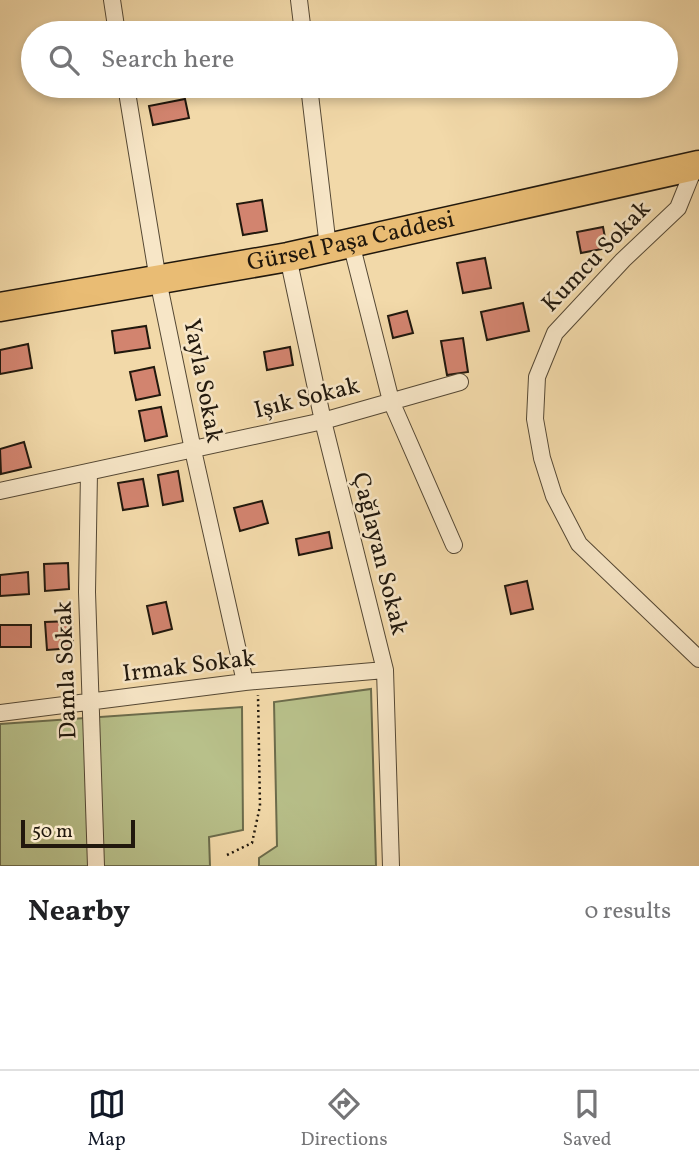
<!DOCTYPE html>
<meta charset="utf-8">
<style>
:root{--surface:#fff;--page:#f2f2f2;--text:#202124;--muted:#757577;--line:#e0e0e0;--accent:#111827}
body{margin:0;font-family:Vollkorn,serif;background:var(--page);color:var(--text)}
.scale{position:absolute;left:21px;bottom:18px;width:114px;box-sizing:border-box;padding-left:7px;border:4px solid #21180d;border-top:0;font-size:19px;line-height:24px;white-space:nowrap;color:#21180d;-webkit-text-stroke:5px #f7e6c7;paint-order:stroke}
.list{margin:0;padding:0;list-style:none}
h2{display:flex;justify-content:space-between;align-items:center;height:91px;margin:0;padding:0 28px;font-size:30px}
h2 small{font-size:23px;font-weight:400;color:var(--muted)}
.icon{flex:none;width:38px;height:38px;fill:none;stroke:currentColor;stroke-width:2;stroke-linecap:round;stroke-linejoin:round}
.map{position:relative;flex:none;width:699px;height:866px;overflow:hidden}
.search{position:absolute;background:var(--surface);box-shadow:0 4px 10px #0003;left:21px;right:21px;top:21px;height:77px;display:flex;align-items:center;gap:18px;box-sizing:border-box;padding:0 24px;border-radius:38px;color:var(--muted);font-size:26px}
.sheet{height:203px;background:var(--surface)}
nav{display:flex;justify-content:space-around;align-items:center;box-sizing:border-box;height:98px;border-top:2px solid var(--line);background:var(--surface);font-size:19px;color:var(--muted)}
nav a{display:grid;justify-items:center;gap:4px}
nav .on{color:var(--accent)}
.map>svg:first-child{display:block}
.green{fill:#b8c08a;stroke:#6c6c4c;stroke-width:2}
.building{fill:#d2846f;stroke:#21180d;stroke-width:2}
.lines{fill:none;stroke-linecap:round;stroke-linejoin:round}
.street-casing{stroke:#554834;stroke-width:18}
.highway-casing{stroke:#21180d;stroke-width:31}
.path{stroke:#21180d;stroke-width:2.5;stroke-dasharray:2 3.5;stroke-linecap:butt}
.street{stroke:#f7e6c7;stroke-width:16}
.highway{stroke:#e9bc74;stroke-width:28}
.labels{text-anchor:middle;dominant-baseline:central;stroke-width:5;stroke-linejoin:round;paint-order:stroke}
.street-label{font-size:24px;fill:#21180d;stroke:#f7e6c7}
</style>
<div class="map">
<svg width="699" height="866" viewBox="0 0 699 866">
<rect width="100%" height="100%" fill="#f2d9a9"/>
<filter id="stains"><feTurbulence type="fractalNoise" baseFrequency=".00286" numOctaves="4"/><feColorMatrix values="0 0 0 0 .2 0 0 0 0 .09 0 0 0 0 .02 0 0 0 .5 -.17"/></filter>
<radialGradient id="worn" r=".72"><stop offset=".6" stop-color="#630" stop-opacity="0"/><stop offset="1" stop-color="#630" stop-opacity=".3"/></radialGradient>
<path class="green" d="M371,689L376,866H259V858L277,846L274,702Z
M242,707L243,830L209,837L210,866H0V724Z"/>
<path class="building" d="M185,99L189,118L153,125L149,106Z
M262,200L267,231L243,235L237,204Z
M603,227L607,248L581,253L577,232Z
M485,258L491,288L463,293L457,263Z
M523,303L529,331L487,340L481,312Z
M407,311L413,333L393,338L388,316Z
M146,326L150,348L115,353L112,331Z
M463,338L468,372L447,375L441,341Z
M28,344L32,368L0,374V350Z
M290,347L293,365L267,370L264,352Z
M154,367L160,395L136,400L130,372Z
M161,407L167,436L145,441L139,411Z
M24,442L31,467L1,474L0,449Z
M178,471L183,501L163,505L158,475Z
M143,479L148,506L123,510L118,483Z
M262,501L268,523L240,531L234,508Z
M329,532L332,548L299,555L296,539Z
M68,563L69,589L45,591L44,564Z
M28,572L29,594L0,596V575Z
M527,581L533,609L511,614L505,586Z
M166,602L172,629L153,634L147,606Z
M72,621L73,648L47,650L45,622Z
M0,625H31V647H0Z"/>
<g class="lines">
<g class="street-casing">
<path id="street" d="M112,0L117,33
M299,0L303,33
M126,86L158,280L193,450L245,682
M309,86L328,247
M695,166L678,208L623,260L555,333L537,377L535,419L542,458L554,496L579,544L699,659
M351,243L391,401L454,545
M288,257L323,421L385,670L391,866
M89,472L87,592L96,866
M0,491L323,421L460,382
M0,713L245,682L385,670"/>
</g>
<g class="highway-casing">
<g id="highway">
<path id="s1" d="M0,307L288,257L699,165"/>
</g>
</g>
<path class="path" d="M227,855L252,843L260,806L258,695"/>
<use href="#street" class="street"/>
<use href="#highway" class="highway"/>
</g>
<g class="labels">
<g class="street-label">
<text stroke="none"><textPath href="#s1" startOffset="357">Gürsel Paşa Caddesi</textPath></text>
<text transform="translate(597 257) rotate(-46)">Kumcu Sokak</text>
<text transform="translate(202 381) rotate(79)">Yayla Sokak</text>
<text transform="translate(307 399) rotate(-14)">Işık Sokak</text>
<text transform="translate(379 554) rotate(76)">Çağlayan Sokak</text>
<text transform="translate(189 667) rotate(-7)">Irmak Sokak</text>
<text transform="translate(67 670) rotate(-92)">Damla Sokak</text>
</g>
</g>
<rect width="100%" height="100%" filter="url(#stains)"/>
<rect width="100%" height="100%" fill="url(#worn)"/>
</svg>
<div class="scale">50 m</div>
<div class="search"><svg class="icon" aria-label="search" viewBox="0 0 24 24"><circle cx="10" cy="10" r="6"/><path d="M15 15l6 6"/></svg>Search here</div>
</div>
<section class="sheet">
<h2>Nearby<small>0 results</small></h2>
<ul class="list">
</ul>
</section>
<nav>
<a class="on"><svg class="icon" aria-label="map" viewBox="0 0 24 24"><path d="M3 6l6-2 6 2 6-2v14l-6 2-6-2-6 2zM9 4v14M15 6v14"/></svg>Map</a>
<a><svg class="icon" aria-label="directions" viewBox="0 0 24 24"><path d="M12 3l9 9-9 9-9-9zM9 14v-3h6M13 9l2 2-2 2"/></svg>Directions</a>
<a><svg class="icon" aria-label="saved" viewBox="0 0 24 24"><path d="M7 4h10v16l-5-4-5 4z"/></svg>Saved</a>
</nav>
